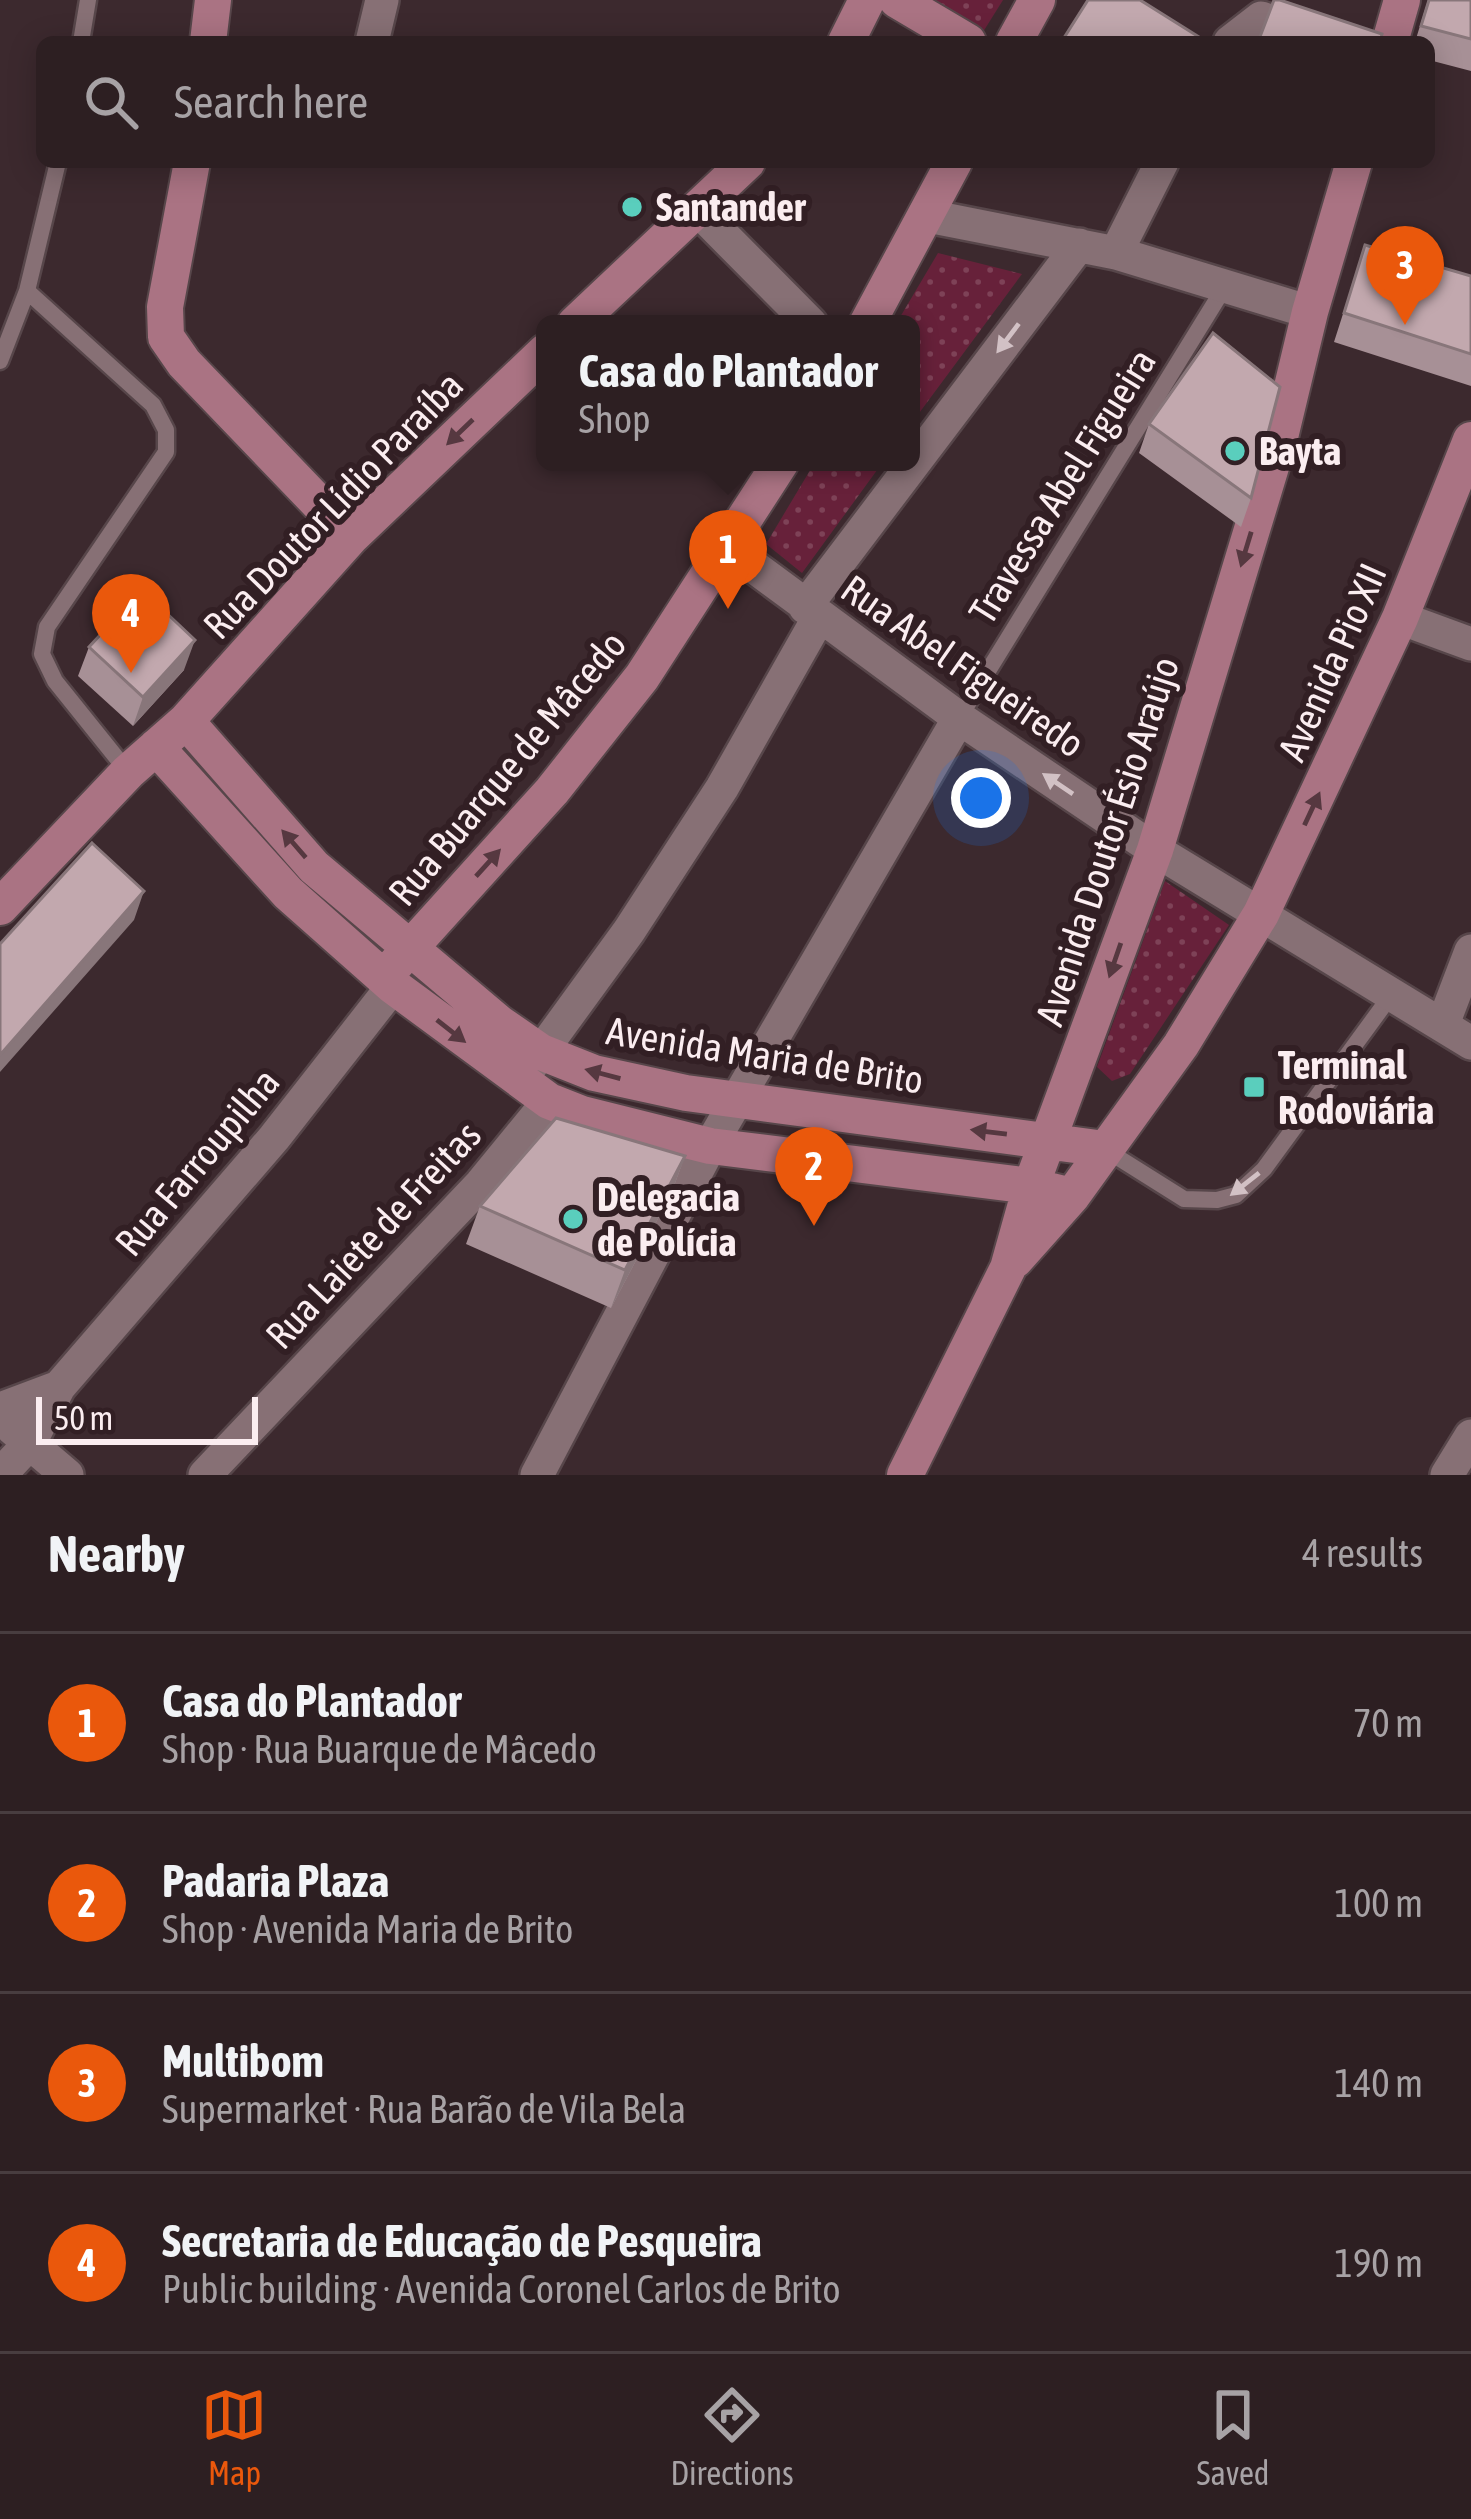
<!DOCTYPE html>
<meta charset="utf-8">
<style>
:root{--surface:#2d1f22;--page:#35272a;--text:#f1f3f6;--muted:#a7a2a5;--line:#483d40;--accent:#ea580c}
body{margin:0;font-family:"Asap Condensed",sans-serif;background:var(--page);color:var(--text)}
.scale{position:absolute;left:36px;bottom:30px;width:222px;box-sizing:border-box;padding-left:12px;border:6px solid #fbedf0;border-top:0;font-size:33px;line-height:42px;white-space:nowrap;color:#fbedf0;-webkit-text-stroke:9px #321f24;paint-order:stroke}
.you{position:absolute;left:981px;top:798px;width:42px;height:42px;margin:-30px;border:9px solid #fff;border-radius:50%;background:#1a73e8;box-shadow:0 0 0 18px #1a73e833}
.badge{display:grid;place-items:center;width:78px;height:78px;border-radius:50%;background:var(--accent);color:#fff;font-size:39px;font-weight:700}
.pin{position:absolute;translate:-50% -99px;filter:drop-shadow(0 3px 6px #0008)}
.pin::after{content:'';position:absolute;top:63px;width:42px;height:36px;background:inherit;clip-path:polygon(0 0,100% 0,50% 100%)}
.popup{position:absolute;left:536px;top:315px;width:384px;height:156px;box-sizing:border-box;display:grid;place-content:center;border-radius:18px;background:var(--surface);filter:drop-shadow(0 3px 9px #0005);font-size:39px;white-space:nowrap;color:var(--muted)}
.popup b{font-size:45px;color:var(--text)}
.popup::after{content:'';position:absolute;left:50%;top:100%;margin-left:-24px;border:24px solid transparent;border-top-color:var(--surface)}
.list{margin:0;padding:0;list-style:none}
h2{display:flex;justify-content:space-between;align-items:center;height:156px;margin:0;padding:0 48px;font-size:51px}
h2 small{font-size:39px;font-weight:400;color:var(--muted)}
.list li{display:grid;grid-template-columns:78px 1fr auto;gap:36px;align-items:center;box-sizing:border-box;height:180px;padding:0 48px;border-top:3px solid var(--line)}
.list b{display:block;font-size:45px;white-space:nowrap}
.list p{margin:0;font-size:39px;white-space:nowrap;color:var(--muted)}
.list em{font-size:39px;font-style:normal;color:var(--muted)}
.icon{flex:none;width:66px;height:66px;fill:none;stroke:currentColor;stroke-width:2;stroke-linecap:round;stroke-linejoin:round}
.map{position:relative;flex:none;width:1471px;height:1475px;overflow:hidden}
.search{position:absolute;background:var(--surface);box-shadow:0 6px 30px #0003;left:36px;right:36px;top:36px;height:132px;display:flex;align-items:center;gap:30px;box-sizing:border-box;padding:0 42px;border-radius:18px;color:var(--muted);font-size:45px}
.sheet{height:876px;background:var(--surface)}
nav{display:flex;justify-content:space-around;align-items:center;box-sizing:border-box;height:168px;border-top:3px solid var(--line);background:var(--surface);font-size:33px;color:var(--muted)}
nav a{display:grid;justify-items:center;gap:6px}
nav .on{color:var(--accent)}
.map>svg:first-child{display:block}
.park{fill:url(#park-dots)}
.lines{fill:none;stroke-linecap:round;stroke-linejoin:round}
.lane-casing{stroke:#57464a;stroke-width:21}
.street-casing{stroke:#57464a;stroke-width:38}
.secondary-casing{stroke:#57464a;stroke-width:40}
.lane{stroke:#877075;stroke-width:16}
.street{stroke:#877075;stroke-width:33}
.secondary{stroke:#aa7383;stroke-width:36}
.wall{fill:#a79096}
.shaded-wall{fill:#88767a}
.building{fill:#c2a8ae;stroke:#88767a;stroke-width:3}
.oneway{fill:#d2c1c5}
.oneway2{fill:#563840}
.poi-dot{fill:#5acebd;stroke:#321f24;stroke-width:4.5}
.labels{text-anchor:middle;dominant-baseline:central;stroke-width:12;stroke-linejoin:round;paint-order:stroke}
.poi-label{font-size:39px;font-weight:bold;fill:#fbedf0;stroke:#321f24;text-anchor:start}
.street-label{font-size:39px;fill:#fbedf0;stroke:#321f24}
</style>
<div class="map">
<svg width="1471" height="1475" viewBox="0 0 1471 1475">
<defs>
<pattern id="park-dots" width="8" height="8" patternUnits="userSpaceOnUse" patternTransform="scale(3)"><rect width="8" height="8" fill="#67213a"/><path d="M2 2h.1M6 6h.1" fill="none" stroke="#7e4257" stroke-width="1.8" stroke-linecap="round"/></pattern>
</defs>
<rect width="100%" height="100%" fill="#3c292e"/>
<path class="park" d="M928,0H1003L983,32Z
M938,253L1022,274L911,424V324H896Z
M815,462H883L802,573L766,544Z
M1165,881L1229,925L1130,1074L1112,1081L1097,1067Z"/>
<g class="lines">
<g class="lane-casing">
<path id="lane" d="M81,42L88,0
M27,291L153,405L166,430V452L47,627L42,654L55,681L128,772
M0,361L27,291L58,162
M959,718L1224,288
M1106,1150L1184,1199L1217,1200L1236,1195L1264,1169L1392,994"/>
</g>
<g class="street-casing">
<path id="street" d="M372,42L382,0
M1230,42L1261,18L1333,42
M697,209L811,324
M928,216L1116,253L1310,312
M1116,253L1162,162
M727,547L959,718L1155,850L1471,1043
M805,607L1079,245
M1400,618L1471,644
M1443,1024L1471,951
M525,1074L629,931L722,788L819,617
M0,1409L59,1387L274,1138L393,986
M13,1429L67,1475
M0,1475L29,1444L59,1387
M205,1475L481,1184L549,1101
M537,1475L710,1146L959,718
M1447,1475L1471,1436"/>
</g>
<g class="secondary-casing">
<path id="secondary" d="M897,0L968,42
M208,42L213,0
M846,42L867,0
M1014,42L1037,0
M1390,42L1402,0
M192,162L165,307L166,337L184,363L351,537
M575,324L747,162
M867,324L954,162
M186,721L314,867L499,1023L541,1052L594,1073L686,1093L1105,1149
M156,747L288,893L393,986L549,1101L582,1114L710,1146L1031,1186L1072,1196
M0,907L128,772L186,721L351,537L545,352
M393,967L552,791L642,677L781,462
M1015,1260L1072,1196L1181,1045L1261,914L1400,618L1471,440
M905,1475L1008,1268L1031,1186L1155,850L1280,437L1310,312L1354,162"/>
</g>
<use href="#lane" class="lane"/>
<use href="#street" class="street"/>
<use href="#secondary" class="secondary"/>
</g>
<path class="wall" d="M1428,0H1471V71L1429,60V42H1415Z
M1365,245L1471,276V386L1334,342Z
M1149,424L1251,498L1241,527L1139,453Z
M89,647L184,670L133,726L78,676Z
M685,1156L671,1194L611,1308L466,1244L480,1206Z"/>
<path class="shaded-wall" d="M195,640L184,670L133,726L143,697Z
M144,891L134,920L0,1072V1055Z
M685,1156L671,1194L611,1308L625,1270Z"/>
<path class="building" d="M1088,0H1140L1207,42H1064L1062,41Z
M1274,0H1280L1382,34L1380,42H1258Z
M1429,0H1471V39L1421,26Z
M1365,245L1471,276V354L1344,313Z
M1213,333L1280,387L1251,498L1149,424Z
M142,590L195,640L143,697L89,647Z
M92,843L144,891L0,1055V944Z
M556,1118L685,1156L625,1270L480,1206Z"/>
<defs><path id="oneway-solid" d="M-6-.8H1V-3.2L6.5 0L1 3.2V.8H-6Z" transform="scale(3)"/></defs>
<g class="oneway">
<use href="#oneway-solid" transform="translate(1008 338) rotate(127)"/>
<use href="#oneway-solid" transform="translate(1058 784) rotate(-146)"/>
<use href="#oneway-solid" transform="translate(1245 1184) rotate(142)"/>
</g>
<g class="oneway2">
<use href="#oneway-solid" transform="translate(460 432) rotate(136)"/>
<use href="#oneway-solid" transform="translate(1246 549) rotate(107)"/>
<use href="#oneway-solid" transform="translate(1312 809) rotate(-65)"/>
<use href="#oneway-solid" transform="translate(294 844) rotate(-131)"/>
<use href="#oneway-solid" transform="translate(488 863) rotate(-48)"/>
<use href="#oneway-solid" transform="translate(1115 960) rotate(109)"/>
<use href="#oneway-solid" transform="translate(451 1031) rotate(38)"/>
<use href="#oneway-solid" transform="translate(603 1074) rotate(-165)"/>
<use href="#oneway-solid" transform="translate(989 1132) rotate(-173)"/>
</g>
<g class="poi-dot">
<circle cx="632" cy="207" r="12"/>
<circle cx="1235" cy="451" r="12"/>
<rect x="1242" y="1075" width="24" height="24" rx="6"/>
<circle cx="573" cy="1219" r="12"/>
</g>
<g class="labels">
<g class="poi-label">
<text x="656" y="207">Santander</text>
<text x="1259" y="451">Bayta</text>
<text x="1278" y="1065">Terminal<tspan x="1278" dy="45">Rodoviária</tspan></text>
<text x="597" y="1197">Delegacia<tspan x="597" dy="45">de Polícia</tspan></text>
</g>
<g class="street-label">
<text transform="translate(1062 486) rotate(-58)">Travessa Abel Figueira</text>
<text transform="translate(333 505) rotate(-46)">Rua Doutor Lídio Paraíba</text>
<text transform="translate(1332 662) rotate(-66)">Avenida Pio XII</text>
<text transform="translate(963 666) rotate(35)">Rua Abel Figueiredo</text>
<text transform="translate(507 768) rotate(-50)">Rua Buarque de Mâcedo</text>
<text transform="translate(1107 841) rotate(-72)">Avenida Doutor Ésio Araújo</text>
<text transform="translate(765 1055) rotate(9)">Avenida Maria de Brito</text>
<text transform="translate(197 1162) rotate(-50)">Rua Farroupilha</text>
<text transform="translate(373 1235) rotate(-47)">Rua Laiete de Freitas</text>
</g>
</g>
</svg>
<div class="scale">50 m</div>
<div class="you"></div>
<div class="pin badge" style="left:728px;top:609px">1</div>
<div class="popup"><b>Casa do Plantador</b>Shop</div>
<div class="pin badge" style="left:814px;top:1226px">2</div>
<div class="pin badge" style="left:1405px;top:325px">3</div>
<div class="pin badge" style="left:131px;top:673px">4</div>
<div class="search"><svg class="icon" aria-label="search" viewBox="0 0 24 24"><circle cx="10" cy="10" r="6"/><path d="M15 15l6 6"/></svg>Search here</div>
</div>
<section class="sheet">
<h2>Nearby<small>4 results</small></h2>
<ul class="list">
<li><span class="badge">1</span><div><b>Casa do Plantador</b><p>Shop · Rua Buarque de Mâcedo</p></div><em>70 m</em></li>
<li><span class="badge">2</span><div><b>Padaria Plaza</b><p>Shop · Avenida Maria de Brito</p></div><em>100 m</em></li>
<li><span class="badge">3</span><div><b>Multibom</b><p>Supermarket · Rua Barão de Vila Bela</p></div><em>140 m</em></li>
<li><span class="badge">4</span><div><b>Secretaria de Educação de Pesqueira</b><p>Public building · Avenida Coronel Carlos de Brito</p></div><em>190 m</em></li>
</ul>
</section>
<nav>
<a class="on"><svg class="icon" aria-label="map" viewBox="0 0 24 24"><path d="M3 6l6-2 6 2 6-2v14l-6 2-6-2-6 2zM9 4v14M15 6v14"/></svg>Map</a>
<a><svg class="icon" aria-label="directions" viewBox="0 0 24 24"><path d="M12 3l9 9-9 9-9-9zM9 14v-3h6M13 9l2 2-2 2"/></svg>Directions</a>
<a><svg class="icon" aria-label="saved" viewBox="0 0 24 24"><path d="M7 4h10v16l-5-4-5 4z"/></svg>Saved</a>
</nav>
